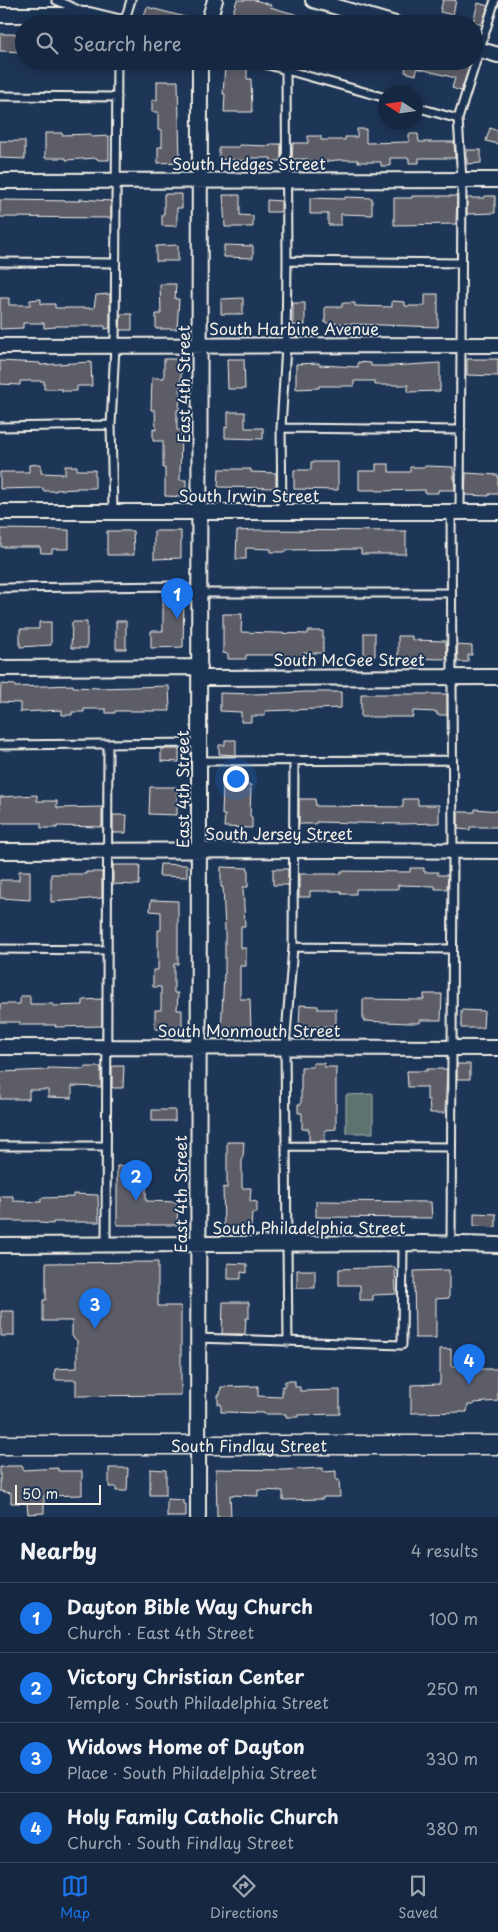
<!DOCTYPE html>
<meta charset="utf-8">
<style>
:root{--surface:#162841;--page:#23344c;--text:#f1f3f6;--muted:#9ea6b1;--line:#35445a;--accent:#1a73e8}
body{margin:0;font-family:"Playpen Sans",sans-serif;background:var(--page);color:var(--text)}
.compass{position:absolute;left:378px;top:85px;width:45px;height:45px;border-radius:50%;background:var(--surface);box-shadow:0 2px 12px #0003;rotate:282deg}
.scale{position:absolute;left:15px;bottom:12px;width:86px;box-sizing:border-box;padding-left:5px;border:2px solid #f4f1e8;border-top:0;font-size:14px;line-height:18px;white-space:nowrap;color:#f4f1e8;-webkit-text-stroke:4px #1d3557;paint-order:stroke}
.you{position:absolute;left:235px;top:778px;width:18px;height:18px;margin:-12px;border:4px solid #fff;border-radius:50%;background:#1a73e8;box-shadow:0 0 0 8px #1a73e833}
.badge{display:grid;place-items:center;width:32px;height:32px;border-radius:50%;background:var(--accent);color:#fff;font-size:16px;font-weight:700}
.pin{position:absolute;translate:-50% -41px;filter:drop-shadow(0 1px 2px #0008)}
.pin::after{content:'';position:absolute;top:26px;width:18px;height:15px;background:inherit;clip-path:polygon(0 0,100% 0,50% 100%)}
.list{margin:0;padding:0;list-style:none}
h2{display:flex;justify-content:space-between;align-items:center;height:65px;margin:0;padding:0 20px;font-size:21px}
h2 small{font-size:16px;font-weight:400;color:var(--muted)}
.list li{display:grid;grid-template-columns:32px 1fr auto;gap:15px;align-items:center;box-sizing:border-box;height:70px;padding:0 20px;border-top:1px solid var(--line)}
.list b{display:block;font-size:19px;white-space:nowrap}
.list p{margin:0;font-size:16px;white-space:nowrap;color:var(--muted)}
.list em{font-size:16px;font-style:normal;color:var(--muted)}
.icon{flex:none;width:28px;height:28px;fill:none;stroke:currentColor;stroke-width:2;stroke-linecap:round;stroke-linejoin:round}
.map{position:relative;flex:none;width:498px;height:1517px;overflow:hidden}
.search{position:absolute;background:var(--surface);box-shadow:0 2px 12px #0003;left:15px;right:15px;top:15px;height:55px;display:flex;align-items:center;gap:12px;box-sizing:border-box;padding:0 18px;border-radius:28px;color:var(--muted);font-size:19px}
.sheet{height:345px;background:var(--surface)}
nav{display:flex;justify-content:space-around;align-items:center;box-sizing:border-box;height:70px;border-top:1px solid var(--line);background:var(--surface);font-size:14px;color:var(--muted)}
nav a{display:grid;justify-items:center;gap:2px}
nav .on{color:var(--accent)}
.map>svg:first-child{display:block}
.green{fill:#5b736f;stroke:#a8b2ac}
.building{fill:#5d5d67;stroke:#f4f1e8}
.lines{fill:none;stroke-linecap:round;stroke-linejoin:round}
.service-casing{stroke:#f4f1e8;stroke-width:11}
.minor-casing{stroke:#f4f1e8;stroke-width:18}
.tertiary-casing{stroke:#f4f1e8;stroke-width:21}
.service{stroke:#1d3557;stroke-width:7}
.minor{stroke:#1d3557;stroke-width:14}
.tertiary{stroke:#1d3557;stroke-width:18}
.labels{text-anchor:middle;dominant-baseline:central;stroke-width:4;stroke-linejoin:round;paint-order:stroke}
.street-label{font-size:16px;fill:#f4f1e8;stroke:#1d3557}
</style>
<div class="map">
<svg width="498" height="1517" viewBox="0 0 498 1517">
<rect width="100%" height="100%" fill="#1d3557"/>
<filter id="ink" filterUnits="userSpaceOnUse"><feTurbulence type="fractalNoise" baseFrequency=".02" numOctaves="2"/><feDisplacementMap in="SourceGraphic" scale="10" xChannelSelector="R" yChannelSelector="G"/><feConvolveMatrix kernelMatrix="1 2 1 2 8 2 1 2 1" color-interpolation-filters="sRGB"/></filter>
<g filter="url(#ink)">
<path class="green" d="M373,1094V1133H346V1095Z"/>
<path class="building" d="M237,0H255L271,5L270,7L319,21L318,24H229Z
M443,0H456L453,15L440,12Z
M478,3L488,6L482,25L473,22Z
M147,7L200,21L199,24H157L143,19Z
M0,34H24V52L0,51Z
M403,61H462L470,64L461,91L452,88L455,78L417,68L416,75L405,72L406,65L402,64Z
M225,66H247V79H251L252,112H224L225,94H223Z
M157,81H178L180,162L158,163V147H162V130H158V112H152V100H157Z
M490,128L498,131V144L486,141Z
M357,129H366V143L409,142V134H418L419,142H454L455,158H419V163H409V158H390V166H381V162H358V160H337L321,162H308V159H292L293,143H308V136H321V140H345V137H357Z
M45,133H62V135L91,134V137L109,136V160H98L97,158L66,160V158H45Z
M0,141H25V159L0,158Z
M271,144H281V161H271V158H250V161L219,159V147H239V145L271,146Z
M467,150H481V163L467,164Z
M164,194H182V208H177V226H162V214H164Z
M223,195H240V215L253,216V227H225Z
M412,196H457L456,224L394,225V198H412Z
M484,196H495V213L467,214V198H484Z
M345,197L372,198V215L341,214V225H328V214H310V198L345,199Z
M80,199L111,201V218L0,217V200L80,201Z
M267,200L281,201V212H267Z
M178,245V261H156V246Z
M224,245L253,246V258L224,257Z
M160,284H176L175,299H179L177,329H156V314H161Z
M110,294V328L105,329V326H56V327L44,328V323H23V328L0,329V298H9V305H30V300L41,299V304H55V308H94L96,295Z
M425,294H438V327L325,323V307H342V303H355V306L392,307V301L405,302V306H425Z
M243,298V314H221V299Z
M293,303H305V325H293Z
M121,314H132V330H120Z
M164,359H182L179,410H177V430H181L180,480H186V497L165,496V468H163V441H153V429L156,430L155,410H151L152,378H164Z
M227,359H244L245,389H228Z
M467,359H498V376L467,375Z
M0,361L40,363V365L91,362L92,386H77V391H62V389H44V381H20V385L0,384Z
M358,362L371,363V366H391L440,363V391L408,392V385H375V381H354V386H319V388L296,389V364L319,363V365L358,367Z
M228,412H245V428H263V439L225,438V427H228Z
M311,462H338V490L294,489V470H311Z
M41,464V473L65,474V466H77V470H95V488H77V489L56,490V491H43V488L0,489V472H29V465Z
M376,464H389V472H410V467H425V466L453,467L455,490H438V493H425V490L376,491V490H359V471H376Z
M219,469H251V472L276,473V488L218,487Z
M466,473L498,475V494H489V496L465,495Z
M1,529L69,530V549H52V553H41L40,547H1Z
M255,530L406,531V554H361V549L286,550V552H271V549L246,548V559H236L237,531Z
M107,531H133L134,555H107Z
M154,531H181V558L154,559Z
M163,597H184L183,647L151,648V631H163Z
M223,614H242L241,632L308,634V631H323V653H304V656L288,657H277V655H246V659H228V654L223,653Z
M116,621H126V649H116Z
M39,622H51V645L20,647V629H39Z
M72,622H87V648H71Z
M364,633H375V656H364Z
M398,636H412V640L446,641L447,659L398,658Z
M457,645L472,646V655H468V662H458Z
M1,684L15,685V687L73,685V687L100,688L169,686L170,711H115V713H106V709H84V712H72V715H62V710L20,712V703L0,702Z
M308,692H341V708L265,711V716H251V722H241V712L220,711V693L254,694Z
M361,694H447V715H437V712L413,711V717H361Z
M225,740H236V755L219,754V745H225Z
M161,749H179V762L161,761Z
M223,784L251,785L250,816L252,817V828L224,827L225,815H222Z
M150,787H177V815L149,814Z
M37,795V801H57V808L102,807V827L57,826V828H41V823H0V797Z
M299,799H315L316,806L403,807V799H418V805H439V823L402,824L316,822V824H299Z
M475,809L498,811V827H470V830L458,829V812H475Z
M113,815H127L126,833H113Z
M160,864L187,865V877L159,876Z
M113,865H140L139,885L113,884Z
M221,867L248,868V887H243L245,926H241V948H246V966H240V999H250L251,1032L221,1031L224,974H225V930L223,887H221Z
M410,868H424V872H438V875H448L447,889H435V886L398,885V889H356V894H341V891H310V897H299V874H341V871L410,872Z
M273,869H288V885H273Z
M19,871H30V900L0,898V880H19Z
M86,872H102V898L51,902V874H86Z
M151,900L178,901V964H174V993H178L177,1010H182V1030L155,1029V1010H161V987H153V970H158V930H161V912L150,911Z
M424,994H442L441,1020H420V1023H409L363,1021V999L424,1000Z
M20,996H30V1004H53V1006L83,1005V1000L102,999V1026L55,1027L56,1025H20V1022H0V1004H20Z
M300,1005L318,1006V1009H336V1026L299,1027Z
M461,1010L484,1011L483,1028H461Z
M313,1063H324V1067H336V1129L325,1130V1141H309V1129H302V1113H298V1104H301V1067H313Z
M457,1064H470V1079H457Z
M114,1066H124L123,1088H113L112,1087V1067Z
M85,1067H101V1087L72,1086V1098L48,1097V1090H29V1099H0V1072L48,1070V1068L85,1069Z
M427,1069H447L445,1113H430L429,1100H427V1087H408L407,1071H427Z
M152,1110H175V1121H152Z
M227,1142H244L243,1157H242V1188H251L250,1201L257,1202V1213H252L251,1228H224L223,1187L227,1188Z
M117,1166H146V1201L178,1202L177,1225H117Z
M73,1194L98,1195L99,1222H53V1224L40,1223V1221H1L0,1196H13V1201L41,1202V1198L73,1197Z
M316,1201L431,1202L432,1218L316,1217Z
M474,1213L496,1214V1227L474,1226Z
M158,1262V1306H181V1395L76,1396V1380H55V1369L77,1368V1341L72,1336V1321H43V1300H46V1263Z
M228,1263L247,1264V1273L241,1272V1279H228Z
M395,1267L396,1294L373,1295V1300H360V1285H339V1269Z
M297,1270H315V1288H297Z
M449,1270V1298L436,1299V1338H415L414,1271Z
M223,1302H249V1318H246L245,1334H222Z
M1,1311H14V1336H1Z
M440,1349H451V1366H474V1369H498V1401L474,1403V1405H468L467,1412L411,1413V1385L440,1384Z
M285,1381H295V1387H300V1391L340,1390V1414L298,1415V1417H286V1414H264V1413L221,1412V1404H218V1395H220L221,1387L258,1386V1396L282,1397V1386H285Z
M7,1466H23V1470L58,1468V1471H82V1495L44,1496V1513L28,1514L27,1503H11V1493L0,1491V1467H7Z
M109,1468H128L127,1491H116V1487H109Z
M323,1468V1472L336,1471V1480H339L340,1497H323V1499L283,1500V1491L258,1490V1496L230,1495L231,1517H217L216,1469L283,1470Z
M150,1469L166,1470V1495H150Z
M167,1499L183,1500V1504H186V1517H167Z"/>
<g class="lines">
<g class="service-casing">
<path id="service" d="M56,0L83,12
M124,23L131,0
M254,61L386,98
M0,96L117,97
M416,107L458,119
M287,261L461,263
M0,262L115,263
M0,427L111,425
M281,428L461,430
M113,511L111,425L115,346L117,61
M460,511L462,180L458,119L495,0
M282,512L281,428L286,346L287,261L286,70
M0,588L178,586L200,593H451
M0,745L199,743
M199,761L452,760
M293,947L452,949
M0,949L107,950
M0,1146H106
M286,1146L450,1147
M451,1244L453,850L451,512
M106,1245L108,744
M197,1338L402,1345L403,1244
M288,1342L285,1047L293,947L294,761"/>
</g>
<g class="minor-casing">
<path id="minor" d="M313,0L395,24
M0,15H89L126,24
M208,24L215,0
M474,48L498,55
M0,181L498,180
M0,346L498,345
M0,512H498
M0,668L200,667
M200,678L498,677
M0,851L341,850L498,851
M0,1047L498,1048
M0,1245L425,1243L498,1245
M198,1517L200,61"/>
</g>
<g class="tertiary-casing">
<g id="tertiary">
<path id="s1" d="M0,1445H498"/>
</g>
</g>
<use href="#service" class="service"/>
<use href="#minor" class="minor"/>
<use href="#tertiary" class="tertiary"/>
</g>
</g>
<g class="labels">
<g class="street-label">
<text x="249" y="163">South Hedges Street</text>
<text x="294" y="328">South Harbine Avenue</text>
<text transform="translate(183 384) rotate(-90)">East 4th Street</text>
<text x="249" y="495">South Irwin Street</text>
<text x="349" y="659">South McGee Street</text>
<text transform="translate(182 789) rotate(-90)">East 4th Street</text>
<text x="279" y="833">South Jersey Street</text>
<text x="249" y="1030">South Monmouth Street</text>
<text transform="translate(180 1194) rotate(-90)">East 4th Street</text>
<text x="309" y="1227">South Philadelphia Street</text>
<text stroke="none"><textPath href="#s1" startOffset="249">South Findlay Street</textPath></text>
</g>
</g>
</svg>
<svg class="compass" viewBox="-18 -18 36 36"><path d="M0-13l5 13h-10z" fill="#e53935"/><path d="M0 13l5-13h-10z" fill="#9ea6b1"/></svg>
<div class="scale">50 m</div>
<div class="you"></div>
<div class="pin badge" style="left:177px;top:619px">1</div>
<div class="pin badge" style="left:136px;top:1201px">2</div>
<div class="pin badge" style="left:95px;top:1329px">3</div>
<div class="pin badge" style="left:469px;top:1385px">4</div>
<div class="search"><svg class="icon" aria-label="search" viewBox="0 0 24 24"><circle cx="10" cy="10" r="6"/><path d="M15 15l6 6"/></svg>Search here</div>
</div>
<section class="sheet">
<h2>Nearby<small>4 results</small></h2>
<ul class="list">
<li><span class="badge">1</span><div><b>Dayton Bible Way Church</b><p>Church · East 4th Street</p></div><em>100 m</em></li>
<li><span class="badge">2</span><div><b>Victory Christian Center</b><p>Temple · South Philadelphia Street</p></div><em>250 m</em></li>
<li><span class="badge">3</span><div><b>Widows Home of Dayton</b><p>Place · South Philadelphia Street</p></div><em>330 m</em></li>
<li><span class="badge">4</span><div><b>Holy Family Catholic Church</b><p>Church · South Findlay Street</p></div><em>380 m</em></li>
</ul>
</section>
<nav>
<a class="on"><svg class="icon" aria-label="map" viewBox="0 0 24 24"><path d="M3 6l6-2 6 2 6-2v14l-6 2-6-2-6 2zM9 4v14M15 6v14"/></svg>Map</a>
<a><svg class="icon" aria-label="directions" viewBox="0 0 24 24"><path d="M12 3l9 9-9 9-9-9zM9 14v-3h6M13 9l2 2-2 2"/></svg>Directions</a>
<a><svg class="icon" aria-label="saved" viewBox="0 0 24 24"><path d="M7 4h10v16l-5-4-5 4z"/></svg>Saved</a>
</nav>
